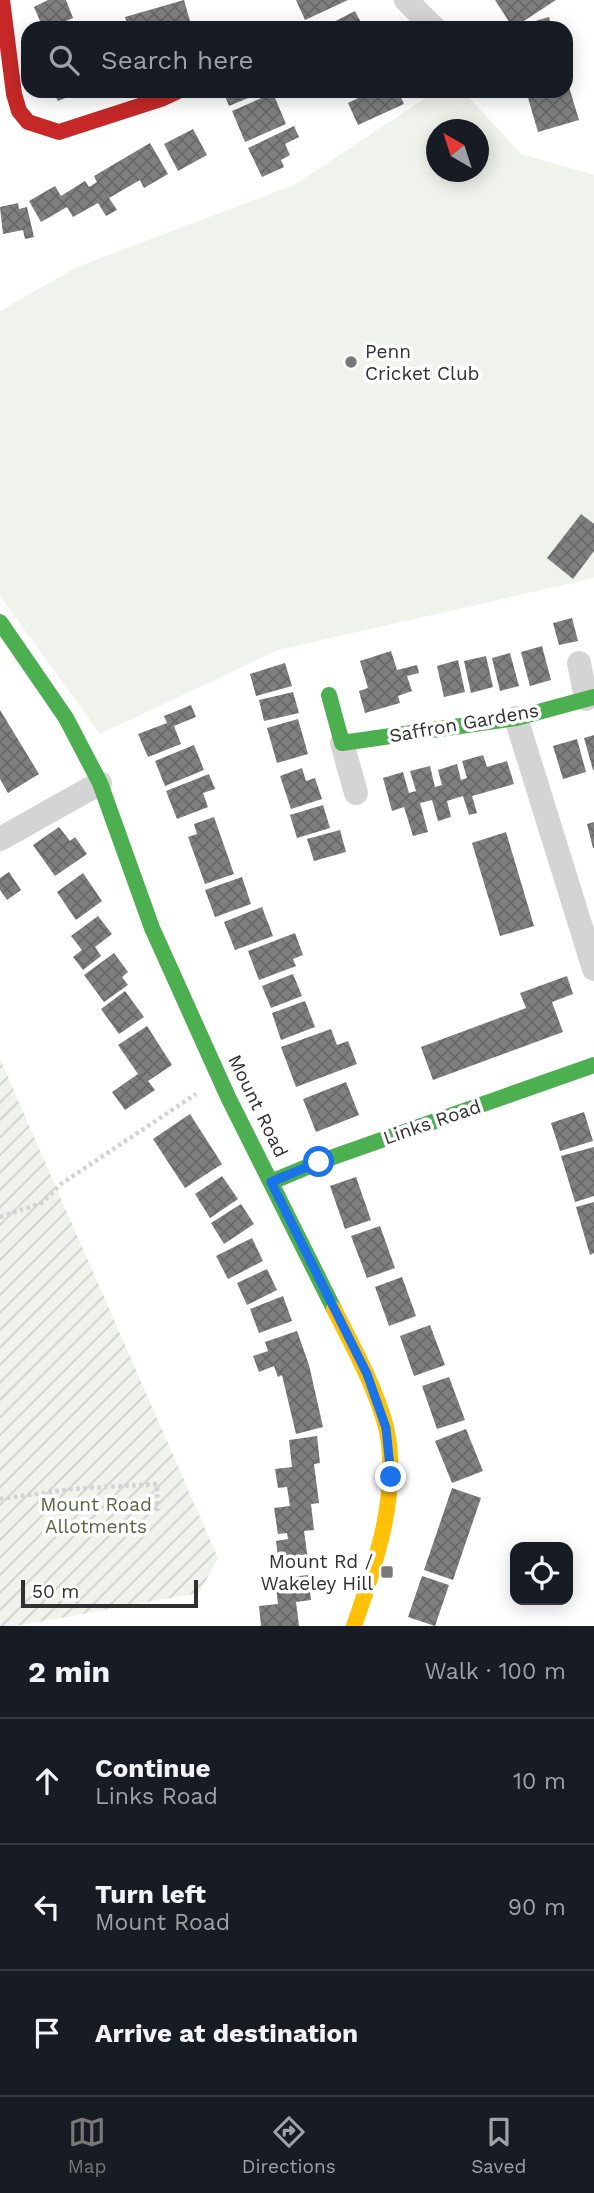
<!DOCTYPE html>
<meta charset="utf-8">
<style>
:root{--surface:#171b24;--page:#242831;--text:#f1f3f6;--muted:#9ea1a6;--line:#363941;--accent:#787878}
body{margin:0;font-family:"Work Sans",sans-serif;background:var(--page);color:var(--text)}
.controls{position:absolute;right:21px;bottom:21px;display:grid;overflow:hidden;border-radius:14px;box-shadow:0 4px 18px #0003}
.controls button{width:63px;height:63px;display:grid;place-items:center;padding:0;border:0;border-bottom:2px solid var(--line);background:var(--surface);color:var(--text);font:35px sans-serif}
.compass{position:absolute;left:426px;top:119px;width:63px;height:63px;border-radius:50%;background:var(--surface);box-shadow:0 4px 18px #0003;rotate:321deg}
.scale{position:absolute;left:21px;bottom:18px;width:177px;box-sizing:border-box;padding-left:7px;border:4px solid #303030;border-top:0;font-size:19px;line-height:24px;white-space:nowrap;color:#303030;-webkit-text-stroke:5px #fff;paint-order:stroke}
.stop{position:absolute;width:21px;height:21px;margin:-16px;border:5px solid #1a73e8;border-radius:50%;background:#fff}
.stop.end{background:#1a73e8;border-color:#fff;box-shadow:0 2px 7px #0008}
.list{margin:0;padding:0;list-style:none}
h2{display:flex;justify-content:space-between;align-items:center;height:91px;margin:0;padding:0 28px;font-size:30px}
h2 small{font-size:23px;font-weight:400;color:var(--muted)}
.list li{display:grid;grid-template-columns:46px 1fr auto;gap:21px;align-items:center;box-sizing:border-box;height:126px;padding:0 28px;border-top:2px solid var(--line)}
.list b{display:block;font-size:26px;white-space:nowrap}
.list p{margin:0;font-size:23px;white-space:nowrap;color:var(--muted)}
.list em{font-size:23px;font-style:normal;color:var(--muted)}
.icon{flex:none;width:38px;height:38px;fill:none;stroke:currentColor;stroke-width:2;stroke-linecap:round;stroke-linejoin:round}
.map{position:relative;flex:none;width:594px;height:1626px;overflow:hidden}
.search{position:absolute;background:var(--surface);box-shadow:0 4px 18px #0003;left:21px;right:21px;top:21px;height:77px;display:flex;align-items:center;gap:18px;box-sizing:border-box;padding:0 24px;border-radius:21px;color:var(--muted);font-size:26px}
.sheet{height:469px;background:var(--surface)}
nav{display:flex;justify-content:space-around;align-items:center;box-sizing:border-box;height:98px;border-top:2px solid var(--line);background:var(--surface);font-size:19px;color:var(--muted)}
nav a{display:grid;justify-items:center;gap:4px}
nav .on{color:var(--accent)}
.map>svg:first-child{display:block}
.park{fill:#f0f2ec;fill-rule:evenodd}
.garden{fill:url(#garden-furrows)}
.building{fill:url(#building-cross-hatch)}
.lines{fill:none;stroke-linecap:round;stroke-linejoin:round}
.path{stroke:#d3d3d3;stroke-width:4.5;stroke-dasharray:3.5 3.5;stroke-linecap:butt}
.street{stroke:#d4d4d4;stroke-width:24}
.fast{stroke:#4caf50;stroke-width:16}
.slow{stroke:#ffc107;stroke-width:16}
.jam{stroke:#c62828;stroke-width:16}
.route{stroke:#1a73e8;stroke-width:9}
.poi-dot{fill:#787878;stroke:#fff;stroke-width:2.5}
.labels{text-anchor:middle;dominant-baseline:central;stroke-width:7;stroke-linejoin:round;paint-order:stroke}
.poi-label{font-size:19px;fill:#303030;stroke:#fff;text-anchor:start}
.street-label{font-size:19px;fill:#303030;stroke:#fff}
.park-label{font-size:19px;fill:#566741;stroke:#fff}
</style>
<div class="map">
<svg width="594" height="1626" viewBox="0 0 594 1626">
<defs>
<pattern id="garden-furrows" width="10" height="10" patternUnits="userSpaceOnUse" patternTransform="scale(1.75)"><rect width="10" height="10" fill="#f0f2ec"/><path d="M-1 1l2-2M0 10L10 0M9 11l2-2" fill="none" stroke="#ced0cb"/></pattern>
<pattern id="building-cross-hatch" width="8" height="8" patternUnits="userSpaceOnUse" patternTransform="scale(1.75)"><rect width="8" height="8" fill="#7f7f7f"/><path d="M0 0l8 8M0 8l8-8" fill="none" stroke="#686868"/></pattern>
</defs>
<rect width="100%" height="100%" fill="#fff"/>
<path class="park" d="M436,91H463L521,154L594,175V578L278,650L100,734L0,596V311L77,267L296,184ZM436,130H478V172H436Z"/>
<path class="garden" d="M0,1059L218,1558L199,1593L15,1626H0Z"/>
<path class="building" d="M48,0H66L73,18L50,28H43L34,7Z
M184,0L192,28H128L125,17Z
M296,0H348L305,20Z
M495,0H556L513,28Z
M355,11L364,28H322Z
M549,17L552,28H534L532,22Z
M566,77L579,120L538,132L526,91H566Z
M53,91H83L58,101Z
M223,91H265L229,106Z
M373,91H398L404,104L358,125L348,103Z
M273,93L286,124L245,142L232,111Z
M294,126L299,137L285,144L290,155L281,160L284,167L262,177L248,148Z
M193,129L207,155L178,171L164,144Z
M150,143L168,174L144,188L140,180L109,198L117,210L106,216L98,203L73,217L67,207L41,222L29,201L55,186L61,196L85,181L89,187L97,182L94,176Z
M18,203L19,209L27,207L34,237L25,239L23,230L3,234L0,207Z
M581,514L594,524V551L573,579L547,558Z
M572,618L578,641L559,645L553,623Z
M542,646L551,680L530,686L521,652Z
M391,651L397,670L417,665L419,673L407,676L412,691L398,696L400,703L365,713L359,691L368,688L360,661Z
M510,653L519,686L500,691L492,658Z
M486,656L493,687L471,693L464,661Z
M458,660L465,692L444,697L437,666Z
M285,663L292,686L256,696L250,674Z
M293,692L299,713L264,721L259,700Z
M191,705L196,717L174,726L181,744L148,757L138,734L167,723L164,716Z
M0,710L39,774L8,793L0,779Z
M298,719L308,754L277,763L267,728Z
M594,735V770H593L584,738Z
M577,739L586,772L563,779L553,746Z
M194,745L204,770L165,786L155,761Z
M483,755L487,767L507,761L514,784L472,796L477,813L469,815L463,796L447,801L451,817L438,821L432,800L420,803L428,832L413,836L404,807L392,811L383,778L403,772L409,793L416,791L410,771L430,766L435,787L442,785L438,770L457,764L461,780L467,778L462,761Z
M302,768L306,781L315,778L322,799L291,809L280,776Z
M209,774L215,789L203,793L208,807L177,819L166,791Z
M323,805L330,828L297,838L290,815Z
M214,817L234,874L205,884L188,837L197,834L194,824Z
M594,822V848H593L587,824Z
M59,827L70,841L75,837L87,854L55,876L33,845Z
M340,830L346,852L314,861L307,839Z
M506,832L534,926L500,936L472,843Z
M9,872L21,890L7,900L0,890V878Z
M83,873L102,901L76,920L57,892Z
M242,877L251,904L215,917L205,890Z
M262,907L273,936L235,950L224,922Z
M98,916L112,934L95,947L101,956L83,970L73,957L82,950L71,936Z
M295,933L303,955L293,959L296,966L259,980L248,951Z
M114,953L128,972L122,977L128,985L104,1002L84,975Z
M293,974L302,996L271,1008L262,986Z
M567,976L573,994L552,1002L563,1032L433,1080L421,1047L526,1008L520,993Z
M125,991L144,1017L119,1034L101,1009Z
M305,1001L315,1027L281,1040L272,1013Z
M147,1026L172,1065L148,1081L155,1090L125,1110L112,1092L138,1074L118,1045Z
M331,1029L337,1045L348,1041L357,1064L296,1087L281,1047Z
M346,1082L359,1115L316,1132L303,1099Z
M584,1112L593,1141L560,1151L551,1123Z
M190,1114L222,1164L185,1188L153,1139Z
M594,1147V1196L575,1202L561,1156Z
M222,1176L238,1199L210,1218L195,1194Z
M356,1177L371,1220L345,1229L330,1186Z
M594,1202V1253L590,1255L576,1207Z
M241,1204L254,1224L224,1244L211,1223Z
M380,1226L395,1268L367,1278L351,1236Z
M252,1238L263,1261L228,1279L216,1256Z
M267,1269L277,1290L247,1305L237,1283Z
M402,1277L416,1316L389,1326L375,1287Z
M283,1296L292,1321L259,1333L250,1309Z
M430,1325L445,1365L414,1376L400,1336Z
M297,1331L309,1365L323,1427L296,1434L282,1375L278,1377L274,1366L259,1372L253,1356L268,1351L265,1342Z
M449,1377L465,1420L437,1429L422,1386Z
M466,1429L483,1471L452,1483L435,1441Z
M317,1436L320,1463L314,1464L319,1503L311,1504L314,1530L304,1531L309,1567L280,1571L276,1541L288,1539L287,1533L278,1534L274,1508L290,1506L287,1487L278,1488L275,1469L292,1467L289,1440Z
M452,1488L481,1498L453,1580L424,1570Z
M308,1575L311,1600L296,1602L299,1626H261L259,1606L278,1604L275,1579Z
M422,1576L449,1585L435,1626L408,1617Z"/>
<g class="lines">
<path class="path" d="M0,1217L42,1203L61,1184L196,1094
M0,1499L71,1489L157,1484V1511"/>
<path class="street" d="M406,0L434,28
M579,663L586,699
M516,718L594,969
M342,743L356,793
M0,839L100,783"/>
<path class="fast" d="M0,622L66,718L100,783L152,928L228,1097L334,1309
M329,695L342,743L516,718L594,697
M271,1182L319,1162L594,1065"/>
<path class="slow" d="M334,1309C353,1347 375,1386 386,1427C401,1491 375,1566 354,1626"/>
<path class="jam" d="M2,0L14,94L19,111L28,122L59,132L161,99L178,91"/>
</g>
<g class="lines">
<path class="route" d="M319,1162L271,1182L367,1374L386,1428L391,1477"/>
</g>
<g class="poi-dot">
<circle cx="351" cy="362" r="7"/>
<rect x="380" y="1565" width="14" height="14" rx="3.5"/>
</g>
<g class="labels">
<g class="poi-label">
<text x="365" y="351">Penn<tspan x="365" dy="22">Cricket Club</tspan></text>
<text x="373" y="1561" text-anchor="end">Mount Rd /<tspan x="373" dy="22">Wakeley Hill</tspan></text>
</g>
<g class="street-label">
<text transform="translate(464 723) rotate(-10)">Saffron Gardens</text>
<text transform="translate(258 1106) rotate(64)">Mount Road</text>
<text transform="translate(432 1122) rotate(-19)">Links Road</text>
</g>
<g class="park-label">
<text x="96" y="1504">Mount Road<tspan x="96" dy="22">Allotments</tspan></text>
</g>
</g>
</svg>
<div class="controls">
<button><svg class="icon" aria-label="locate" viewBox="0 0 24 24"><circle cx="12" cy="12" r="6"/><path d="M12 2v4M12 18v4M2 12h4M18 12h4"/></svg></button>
</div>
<svg class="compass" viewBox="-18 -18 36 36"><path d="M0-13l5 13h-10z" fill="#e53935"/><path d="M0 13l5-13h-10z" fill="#9ea1a6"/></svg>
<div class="scale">50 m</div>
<div class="stop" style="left:319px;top:1162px"></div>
<div class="stop end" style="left:391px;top:1477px"></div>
<div class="search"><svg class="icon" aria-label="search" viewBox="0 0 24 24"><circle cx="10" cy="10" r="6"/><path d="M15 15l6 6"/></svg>Search here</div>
</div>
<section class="sheet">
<h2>2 min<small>Walk · 100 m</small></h2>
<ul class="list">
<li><svg class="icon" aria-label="ahead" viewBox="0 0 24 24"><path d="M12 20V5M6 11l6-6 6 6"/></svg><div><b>Continue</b><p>Links Road</p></div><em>10 m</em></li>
<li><svg class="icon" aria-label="left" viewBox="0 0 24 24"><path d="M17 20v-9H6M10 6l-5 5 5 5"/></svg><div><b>Turn left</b><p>Mount Road</p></div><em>90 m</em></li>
<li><svg class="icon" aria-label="arrive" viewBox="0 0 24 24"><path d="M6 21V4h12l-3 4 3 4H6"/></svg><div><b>Arrive at destination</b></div></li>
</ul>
</section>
<nav>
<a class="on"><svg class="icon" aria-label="map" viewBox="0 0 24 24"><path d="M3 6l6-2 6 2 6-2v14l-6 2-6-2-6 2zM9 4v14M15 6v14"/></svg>Map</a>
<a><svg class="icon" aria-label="directions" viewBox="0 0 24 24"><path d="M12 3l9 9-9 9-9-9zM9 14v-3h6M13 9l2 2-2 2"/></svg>Directions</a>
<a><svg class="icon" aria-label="saved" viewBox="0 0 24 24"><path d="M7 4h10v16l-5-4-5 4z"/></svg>Saved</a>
</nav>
